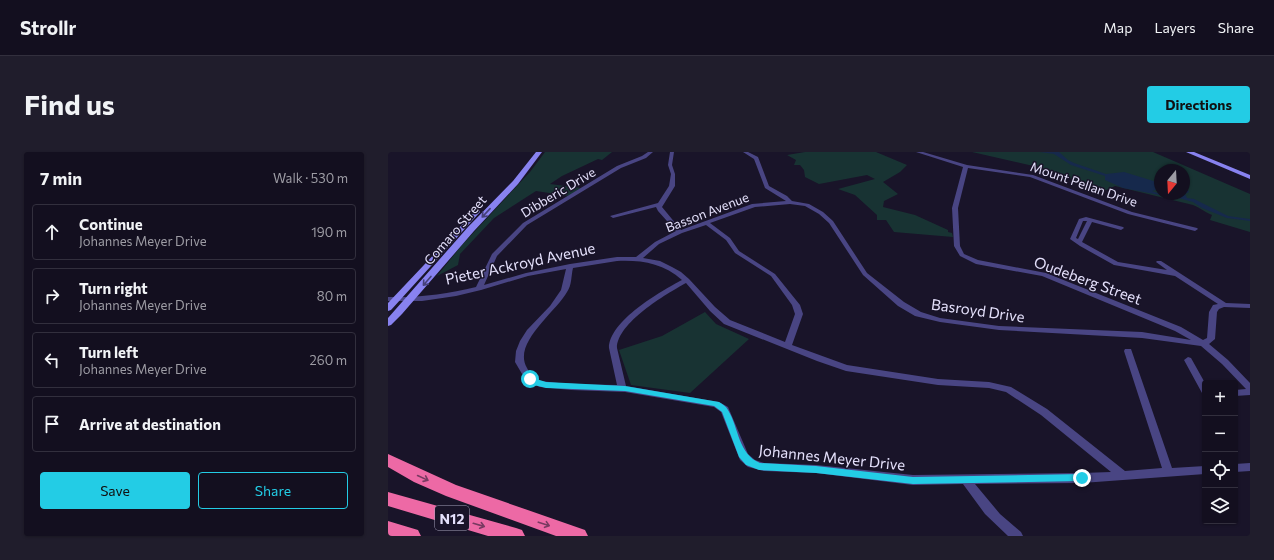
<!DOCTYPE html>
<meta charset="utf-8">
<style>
:root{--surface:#130f1f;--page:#201d2c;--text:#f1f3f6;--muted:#9d9ca4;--line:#322f3d;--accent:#23cce5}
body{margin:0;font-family:Commissioner,sans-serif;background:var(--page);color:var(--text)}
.controls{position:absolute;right:12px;bottom:12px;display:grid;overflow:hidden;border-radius:4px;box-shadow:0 1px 3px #0004}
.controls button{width:36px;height:36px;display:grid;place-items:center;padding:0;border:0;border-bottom:1px solid var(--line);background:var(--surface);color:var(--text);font:20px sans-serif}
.compass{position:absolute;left:766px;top:12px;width:36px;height:36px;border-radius:50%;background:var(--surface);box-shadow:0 1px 3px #0004;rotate:198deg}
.stop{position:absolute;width:12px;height:12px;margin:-9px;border:3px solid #23cce5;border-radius:50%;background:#fff}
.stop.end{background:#23cce5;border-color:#fff;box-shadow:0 1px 4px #0008}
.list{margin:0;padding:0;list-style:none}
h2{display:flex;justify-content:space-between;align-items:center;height:52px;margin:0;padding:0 16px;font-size:17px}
h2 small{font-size:13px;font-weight:400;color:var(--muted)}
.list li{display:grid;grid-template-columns:26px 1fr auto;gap:12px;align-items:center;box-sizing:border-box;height:56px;margin:0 8px 8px;padding:0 8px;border:1px solid var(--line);border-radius:4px}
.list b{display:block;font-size:15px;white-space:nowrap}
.list p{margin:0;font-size:13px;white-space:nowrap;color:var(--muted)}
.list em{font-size:13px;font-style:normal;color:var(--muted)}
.actions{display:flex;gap:8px;padding:12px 16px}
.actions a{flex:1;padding:9px 0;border:1px solid var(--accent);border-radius:4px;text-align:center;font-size:14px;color:var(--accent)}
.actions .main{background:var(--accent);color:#111}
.icon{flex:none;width:22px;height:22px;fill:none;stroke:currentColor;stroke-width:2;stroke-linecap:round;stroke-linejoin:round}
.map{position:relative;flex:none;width:862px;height:384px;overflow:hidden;border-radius:4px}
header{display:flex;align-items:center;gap:24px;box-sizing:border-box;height:56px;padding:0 20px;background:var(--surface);border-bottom:1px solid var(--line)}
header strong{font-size:19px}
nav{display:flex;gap:22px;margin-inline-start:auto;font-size:14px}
.intro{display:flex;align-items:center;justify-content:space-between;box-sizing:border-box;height:96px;padding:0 24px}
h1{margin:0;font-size:28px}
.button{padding:10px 18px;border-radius:4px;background:var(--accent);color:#111;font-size:14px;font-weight:700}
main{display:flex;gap:24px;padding:0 24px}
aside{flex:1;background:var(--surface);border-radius:4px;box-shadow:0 1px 3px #0004}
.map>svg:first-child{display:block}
.green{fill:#183333;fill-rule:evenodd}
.water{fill:#16294c}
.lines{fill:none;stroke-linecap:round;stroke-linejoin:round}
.street{fill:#494583;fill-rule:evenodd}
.secondary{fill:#8882f0;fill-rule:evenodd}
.highway{fill:#ed69a5;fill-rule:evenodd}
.oneway{stroke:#454079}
.oneway2{stroke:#783a61}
.route{fill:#23cce5}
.labels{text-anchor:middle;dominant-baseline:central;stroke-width:3;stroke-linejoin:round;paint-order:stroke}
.far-street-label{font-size:13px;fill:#e4e0fb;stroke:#191429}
.shield{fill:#191429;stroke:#a7a3bc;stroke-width:1}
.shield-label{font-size:14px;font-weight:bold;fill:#e4e0fb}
.street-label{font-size:15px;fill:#e4e0fb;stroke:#191429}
</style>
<header>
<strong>Strollr</strong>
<nav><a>Map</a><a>Layers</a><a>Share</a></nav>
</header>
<div class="intro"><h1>Find us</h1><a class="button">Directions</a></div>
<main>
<aside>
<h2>7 min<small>Walk · 530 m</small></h2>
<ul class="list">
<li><svg class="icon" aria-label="ahead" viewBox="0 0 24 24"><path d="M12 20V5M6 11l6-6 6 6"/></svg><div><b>Continue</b><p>Johannes Meyer Drive</p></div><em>190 m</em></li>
<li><svg class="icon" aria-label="right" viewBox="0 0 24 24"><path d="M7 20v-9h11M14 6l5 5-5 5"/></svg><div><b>Turn right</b><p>Johannes Meyer Drive</p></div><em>80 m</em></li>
<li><svg class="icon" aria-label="left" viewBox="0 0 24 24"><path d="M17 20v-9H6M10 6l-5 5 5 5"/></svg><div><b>Turn left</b><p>Johannes Meyer Drive</p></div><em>260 m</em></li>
<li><svg class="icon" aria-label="arrive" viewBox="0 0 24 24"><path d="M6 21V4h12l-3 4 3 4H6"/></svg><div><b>Arrive at destination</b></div></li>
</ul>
<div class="actions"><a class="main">Save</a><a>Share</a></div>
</aside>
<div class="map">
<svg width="862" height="384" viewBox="0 0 862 384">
<rect width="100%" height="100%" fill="#191429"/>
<path class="green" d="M157,0H224L214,8L210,7L174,24L162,32L193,36L181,44L148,39L106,66L72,102L70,113L49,124L74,93L142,20Z
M417,0H488L519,13L512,20L495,30L510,42L496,49L495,55L527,63L560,78V80L564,81L565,85L506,80L498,68H489V63L467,43L450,37L487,27L479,23L431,32L417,25L416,18L412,13H406L408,8L399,3Z
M584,0H765L862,42V80L822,68L824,63C816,60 813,56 805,53L727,34L716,39L654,16ZM772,18H796V42H772Z
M317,160L328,172L361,187L302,241L243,233L231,198L274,184Z"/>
<path class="water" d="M652,0H671L680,8L686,11L718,22L736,20L772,31V37L764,39L772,42L782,43V45L735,36L717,28V24L683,13L666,2Z
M796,37L800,38L801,40L797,42L799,46L806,47L840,64L862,67V69L839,66L814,56L805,50L787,45L784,42H796Z"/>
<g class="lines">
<path class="street" d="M260,0H265L258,6L233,16L139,73L109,104L96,133L138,121L182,112L229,105H248L267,90L288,79L270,59L268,55L225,66L222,64L270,51L281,34L283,22L280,13L282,0H286L284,13L287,22V34L274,55L293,78L364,52L398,49L377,36L366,7L355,0H360L370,5L381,34L399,44L404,49L421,52L435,60L445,69L479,121L516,150L533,160L552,166L611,174L754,180L803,188L787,179L654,124L588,112L572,104L566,94L564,56L575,15L528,0H535L579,13L645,23L744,60L809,76L810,77L807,79L740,62L642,25L580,16L570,56L572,94L576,102L590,108L658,121L793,175L815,188L819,186L821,160L825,153L830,152L787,124L726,113L692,94L682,87L691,67L698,65L735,75L736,76L733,78L704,70L694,90L730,110L779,118L768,110L769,109H773L838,151L862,152V156L836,155L831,157L829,160L827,187L821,192L840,208L862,231V243L847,244V238L858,237L834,212L813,194L754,186L611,178L552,170L527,164L510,154L475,123L441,71L431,62L417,54L402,52L367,55L322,71L342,86L351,99L387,122L412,153L415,162L404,193L459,213L550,227L601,230L623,235L659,257L737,319L774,316L736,199L737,197H743L784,316L817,314V322L694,331L587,332L612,362L633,380L635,384H620L597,362L575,332L525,333L428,321L376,319L360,315L352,308L333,260L326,255L237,240L183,238L152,235L142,231L137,227L127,210L128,199L132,189L139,178L162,154L173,138L178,117L140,124L93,138L68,144L34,149H0V145C30,146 59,142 88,135L104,102L135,71L229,14L254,4ZM695,69H699L690,87L688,86ZM318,73L338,88L347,101L383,124L404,153L407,162L397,190L342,168L327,155L301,127L293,120L284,115L272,109L255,106L271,92L294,81ZM229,109C253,108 275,111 294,128C273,139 221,169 221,196L229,233C210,233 190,232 171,231C165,230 158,230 152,229C146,227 142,222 139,216C124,191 168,160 179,140C184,133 183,124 185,116ZM298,131L322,159L336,172L429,209L458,219L550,233L601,236L618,240L653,263L723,320L694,321L525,323L428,313L376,311L367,308L360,302L340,255L331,250L238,234L229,196C229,171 278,142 298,131Z
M800,205L803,206L817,231V242L814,241L796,208Z
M862,311V319L847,320V312Z"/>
<path class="secondary" d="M148,0H154L130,32L86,79L14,162L3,173L0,174V166L80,75L125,29Z
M798,0H806L862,23V27Z
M90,57L92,58V60L3,158L0,159V151L88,58Z"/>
<path class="highway" d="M0,302L68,333L197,378L200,384H168L58,344L26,330L0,315Z
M0,340L128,376L134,378L137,384H100L0,354Z
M0,369L30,378L33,384H0Z"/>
</g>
<defs><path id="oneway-shaft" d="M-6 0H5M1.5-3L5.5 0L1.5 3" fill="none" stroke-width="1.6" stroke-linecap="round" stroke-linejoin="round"/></defs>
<g class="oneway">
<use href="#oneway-shaft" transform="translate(98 61) rotate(133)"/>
<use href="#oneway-shaft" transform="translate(39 129) rotate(131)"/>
</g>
<g class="oneway2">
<use href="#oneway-shaft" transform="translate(35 326) rotate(25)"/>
<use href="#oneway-shaft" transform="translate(156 372) rotate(18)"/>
<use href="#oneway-shaft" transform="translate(91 373) rotate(16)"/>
</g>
<path class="route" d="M140,225H142L158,230L237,234L331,250C334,252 338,254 340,258C351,276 350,302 372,311L428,314L525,325L694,322L698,326L694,329L525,332L428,321L371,318L358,313L351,305L334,260L326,254L237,239L158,236L146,233L140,229Z"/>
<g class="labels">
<g class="far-street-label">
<text transform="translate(696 32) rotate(19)">Mount Pellan Drive</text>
<text transform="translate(170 40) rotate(-31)">Dibberic Drive</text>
<text transform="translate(319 60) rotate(-21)">Basson Avenue</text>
<text transform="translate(67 78) rotate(-49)">Comaro Street</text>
</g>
<rect class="shield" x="47" y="354" width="34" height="24" rx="3"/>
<g class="shield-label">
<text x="64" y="366">N12</text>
</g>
<g class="street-label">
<text transform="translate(132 111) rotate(-12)">Pieter Ackroyd Avenue</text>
<text transform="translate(700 128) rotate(20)">Oudeberg Street</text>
<text transform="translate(590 158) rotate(8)">Basroyd Drive</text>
<text transform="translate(444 305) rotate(6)">Johannes Meyer Drive</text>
</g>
</g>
</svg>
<div class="controls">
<button>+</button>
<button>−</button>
<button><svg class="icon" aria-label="locate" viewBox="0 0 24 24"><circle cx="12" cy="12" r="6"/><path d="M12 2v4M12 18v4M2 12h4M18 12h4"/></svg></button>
<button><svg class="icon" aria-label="layers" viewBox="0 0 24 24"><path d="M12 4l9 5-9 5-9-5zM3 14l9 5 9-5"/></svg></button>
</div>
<svg class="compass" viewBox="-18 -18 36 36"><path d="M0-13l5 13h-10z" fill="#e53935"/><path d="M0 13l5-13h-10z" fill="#9d9ca4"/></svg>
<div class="stop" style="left:142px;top:227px"></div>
<div class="stop end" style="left:694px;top:326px"></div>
</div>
</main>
